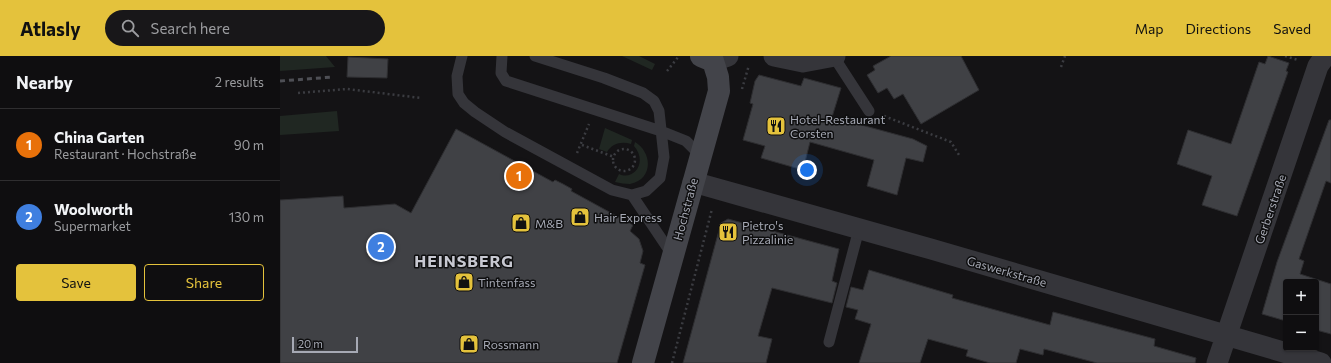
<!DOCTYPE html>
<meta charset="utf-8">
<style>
:root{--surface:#0f0e10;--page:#181719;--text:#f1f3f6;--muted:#9b9c9f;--line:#2f2e30;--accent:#e4c23c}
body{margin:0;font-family:Commissioner,sans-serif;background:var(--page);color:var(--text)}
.controls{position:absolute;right:12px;bottom:12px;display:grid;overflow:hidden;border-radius:4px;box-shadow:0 1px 3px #0004}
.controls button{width:36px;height:36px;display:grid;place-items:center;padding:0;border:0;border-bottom:1px solid var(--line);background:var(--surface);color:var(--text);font:20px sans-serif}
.scale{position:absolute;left:12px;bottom:10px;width:66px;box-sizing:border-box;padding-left:4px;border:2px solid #a6a9b4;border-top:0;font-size:11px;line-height:14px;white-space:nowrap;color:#a6a9b4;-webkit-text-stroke:3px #0f0f10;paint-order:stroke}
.you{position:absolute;left:527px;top:114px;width:14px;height:14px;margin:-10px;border:3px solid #fff;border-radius:50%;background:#1a73e8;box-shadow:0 0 0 6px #1a73e833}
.badge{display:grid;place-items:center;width:26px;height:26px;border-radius:50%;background:var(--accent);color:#fff;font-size:13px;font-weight:700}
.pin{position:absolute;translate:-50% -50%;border:2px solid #fff;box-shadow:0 1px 4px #0006}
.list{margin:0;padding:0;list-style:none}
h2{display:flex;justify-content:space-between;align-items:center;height:52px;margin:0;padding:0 16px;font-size:17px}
h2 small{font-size:13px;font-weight:400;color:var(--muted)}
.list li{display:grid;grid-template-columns:26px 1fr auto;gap:12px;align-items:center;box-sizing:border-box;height:72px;padding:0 16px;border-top:1px solid var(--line)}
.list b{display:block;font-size:15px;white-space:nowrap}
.list p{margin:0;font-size:13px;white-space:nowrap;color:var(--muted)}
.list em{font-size:13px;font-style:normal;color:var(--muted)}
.actions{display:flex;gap:8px;padding:12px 16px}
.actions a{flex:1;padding:9px 0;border:1px solid var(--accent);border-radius:4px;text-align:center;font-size:14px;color:var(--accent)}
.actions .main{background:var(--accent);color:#111}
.icon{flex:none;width:22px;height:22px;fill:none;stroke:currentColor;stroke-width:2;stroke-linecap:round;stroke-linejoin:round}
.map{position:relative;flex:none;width:1051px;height:307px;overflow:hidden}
header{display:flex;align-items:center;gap:24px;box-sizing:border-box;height:56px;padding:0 20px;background:var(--accent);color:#111}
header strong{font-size:19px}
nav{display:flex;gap:22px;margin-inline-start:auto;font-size:14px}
.search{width:280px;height:36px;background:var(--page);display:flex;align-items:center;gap:10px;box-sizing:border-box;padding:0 14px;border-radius:22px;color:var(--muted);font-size:15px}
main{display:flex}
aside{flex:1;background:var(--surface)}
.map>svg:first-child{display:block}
.green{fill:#202722}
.building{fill:#404145;stroke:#2e2e31}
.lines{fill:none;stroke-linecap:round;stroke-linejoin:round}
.path{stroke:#3b3c41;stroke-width:2.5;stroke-dasharray:2 3;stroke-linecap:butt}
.lane{stroke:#35353a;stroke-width:11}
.street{stroke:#35353a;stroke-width:21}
.secondary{stroke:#43444a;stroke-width:22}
.rail{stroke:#4e4f55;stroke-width:3;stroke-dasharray:5 4;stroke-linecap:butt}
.labels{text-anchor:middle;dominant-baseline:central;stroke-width:3;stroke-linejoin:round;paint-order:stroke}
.poi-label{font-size:12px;fill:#a6a9b4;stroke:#0f0f10;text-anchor:start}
.street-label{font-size:12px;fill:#a6a9b4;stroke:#0f0f10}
.district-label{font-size:16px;font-weight:bold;letter-spacing:1px;fill:#c7c8d1;stroke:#0f0f10}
</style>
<header>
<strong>Atlasly</strong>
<div class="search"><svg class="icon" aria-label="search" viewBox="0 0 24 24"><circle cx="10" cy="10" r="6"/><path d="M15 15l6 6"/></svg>Search here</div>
<nav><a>Map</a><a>Directions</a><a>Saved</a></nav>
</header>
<main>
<aside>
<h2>Nearby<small>2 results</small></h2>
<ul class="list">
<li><span class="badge" style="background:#e8710a">1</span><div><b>China Garten</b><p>Restaurant · Hochstraße</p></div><em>90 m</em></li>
<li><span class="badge" style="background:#3f7fe0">2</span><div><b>Woolworth</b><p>Supermarket</p></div><em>130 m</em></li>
</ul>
<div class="actions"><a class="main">Save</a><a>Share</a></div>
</aside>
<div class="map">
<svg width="1051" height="307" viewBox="0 0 1051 307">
<rect width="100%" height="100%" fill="#141315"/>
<path class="green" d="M0,0H46L55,11L0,15Z
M342,0H359L375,8L372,14Z
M57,55L59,75L0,79V60Z
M325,72L352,84L351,88C342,85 332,87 327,96L319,93Z
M355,86C372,96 374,123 350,128C345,128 340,127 335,126L339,118C354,125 368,106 354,90Z"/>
<path class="building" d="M611,0H681L699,34L641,68L623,38L614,43L607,32L598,37L587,19L595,14L593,10Z
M988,0L1009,7L1006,15L1008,16L957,160L922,149L932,120L897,108L908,74L951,88L979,6L985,8Z
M68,1L108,3L107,22L67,21Z
M479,19L521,30L524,22L561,32L552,61L633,83L647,90L643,106L626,102L617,139L587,130L594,104L530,86L523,114L481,102L485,90L463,84L473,48L470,47L475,25Z
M1049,64H1051V127L1046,125L1019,203L1024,205L1020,218L1051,228V278L1036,274V226H1006V265L982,258L997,206Z
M176,73L273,126L275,124L283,128L292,133L291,135L353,169L350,175L359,183L363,195L360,207L365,209L337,307H0V144L63,140L64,152L115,148L131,157Z
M448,163L559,193L552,225L557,227L552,247L492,232L478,280L492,283L486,307H403L441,167Z
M589,214L673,239L672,242L770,269L773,256L875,283L874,290L916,302L915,307H817L764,293L763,299L740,293L736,307H710L686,300L688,294L648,283L640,307H579L591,268L575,263L578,254L566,251L571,231L583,234Z"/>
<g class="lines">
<path class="path" d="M1005,0L1018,4
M781,11L785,0
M387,15L399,0
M462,33L469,9
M18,37L67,33L141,42
M604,60L671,86L679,99
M302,89L334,101
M333 104a11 11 0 1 1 22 0a11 11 0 1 1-22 0Z
M297,97L309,68
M392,307L432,153"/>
<path class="lane" d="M182,0L177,20L178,38L184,47L195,56L225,76L332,134L352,139L366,135L380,122L384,101L379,55L374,45L363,37L324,22L255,0
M222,0L221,17L226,25L381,75L406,85L420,99
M554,1L589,55
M352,139L393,200
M549,286L579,173"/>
<path class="street" d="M494,0L523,6L555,0
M433,5L448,0
M413,126L651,193L1041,307
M937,307L1038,10L1045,0"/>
<path class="secondary" d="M363,307L439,35L438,21L433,5L421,0"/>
<path class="rail" d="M0,25L53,21"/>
</g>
<defs>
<g id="restaurant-square" transform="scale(1)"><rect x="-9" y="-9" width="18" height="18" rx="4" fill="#e4c23c" stroke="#0f0f10"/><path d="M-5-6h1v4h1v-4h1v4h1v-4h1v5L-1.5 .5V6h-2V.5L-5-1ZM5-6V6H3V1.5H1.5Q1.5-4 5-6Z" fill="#111"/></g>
<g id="shop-square" transform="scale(1)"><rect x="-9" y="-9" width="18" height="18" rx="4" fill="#e4c23c" stroke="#0f0f10"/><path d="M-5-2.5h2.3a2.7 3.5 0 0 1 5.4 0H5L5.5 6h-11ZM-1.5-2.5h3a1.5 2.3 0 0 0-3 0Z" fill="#111"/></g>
</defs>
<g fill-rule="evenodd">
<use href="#restaurant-square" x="496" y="70"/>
<use href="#shop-square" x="300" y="161"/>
<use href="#shop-square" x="241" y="167"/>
<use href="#restaurant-square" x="448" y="176"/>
<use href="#shop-square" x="184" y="226"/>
<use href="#shop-square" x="189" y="288"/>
</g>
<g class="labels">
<g class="poi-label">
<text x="510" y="63">Hotel-Restaurant<tspan x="510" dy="14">Corsten</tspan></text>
<text x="314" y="161">Hair Express</text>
<text x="255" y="167">M&amp;B</text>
<text x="462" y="169">Pietro's<tspan x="462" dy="14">Pizzalinie</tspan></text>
<text x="198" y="226">Tintenfass</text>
<text x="203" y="288">Rossmann</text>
</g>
<g class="street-label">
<text transform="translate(405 153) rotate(-75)">Hochstraße</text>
<text transform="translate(990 153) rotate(-71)">Gerberstraße</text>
<text transform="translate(727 215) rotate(16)">Gaswerkstraße</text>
</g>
<g class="district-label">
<text x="184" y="204">HEINSBERG</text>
</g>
</g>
</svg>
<div class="controls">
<button>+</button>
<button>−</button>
</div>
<div class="scale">20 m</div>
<div class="you"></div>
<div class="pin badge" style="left:239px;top:120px;background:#e8710a">1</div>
<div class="pin badge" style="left:101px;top:191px;background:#3f7fe0">2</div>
</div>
</main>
